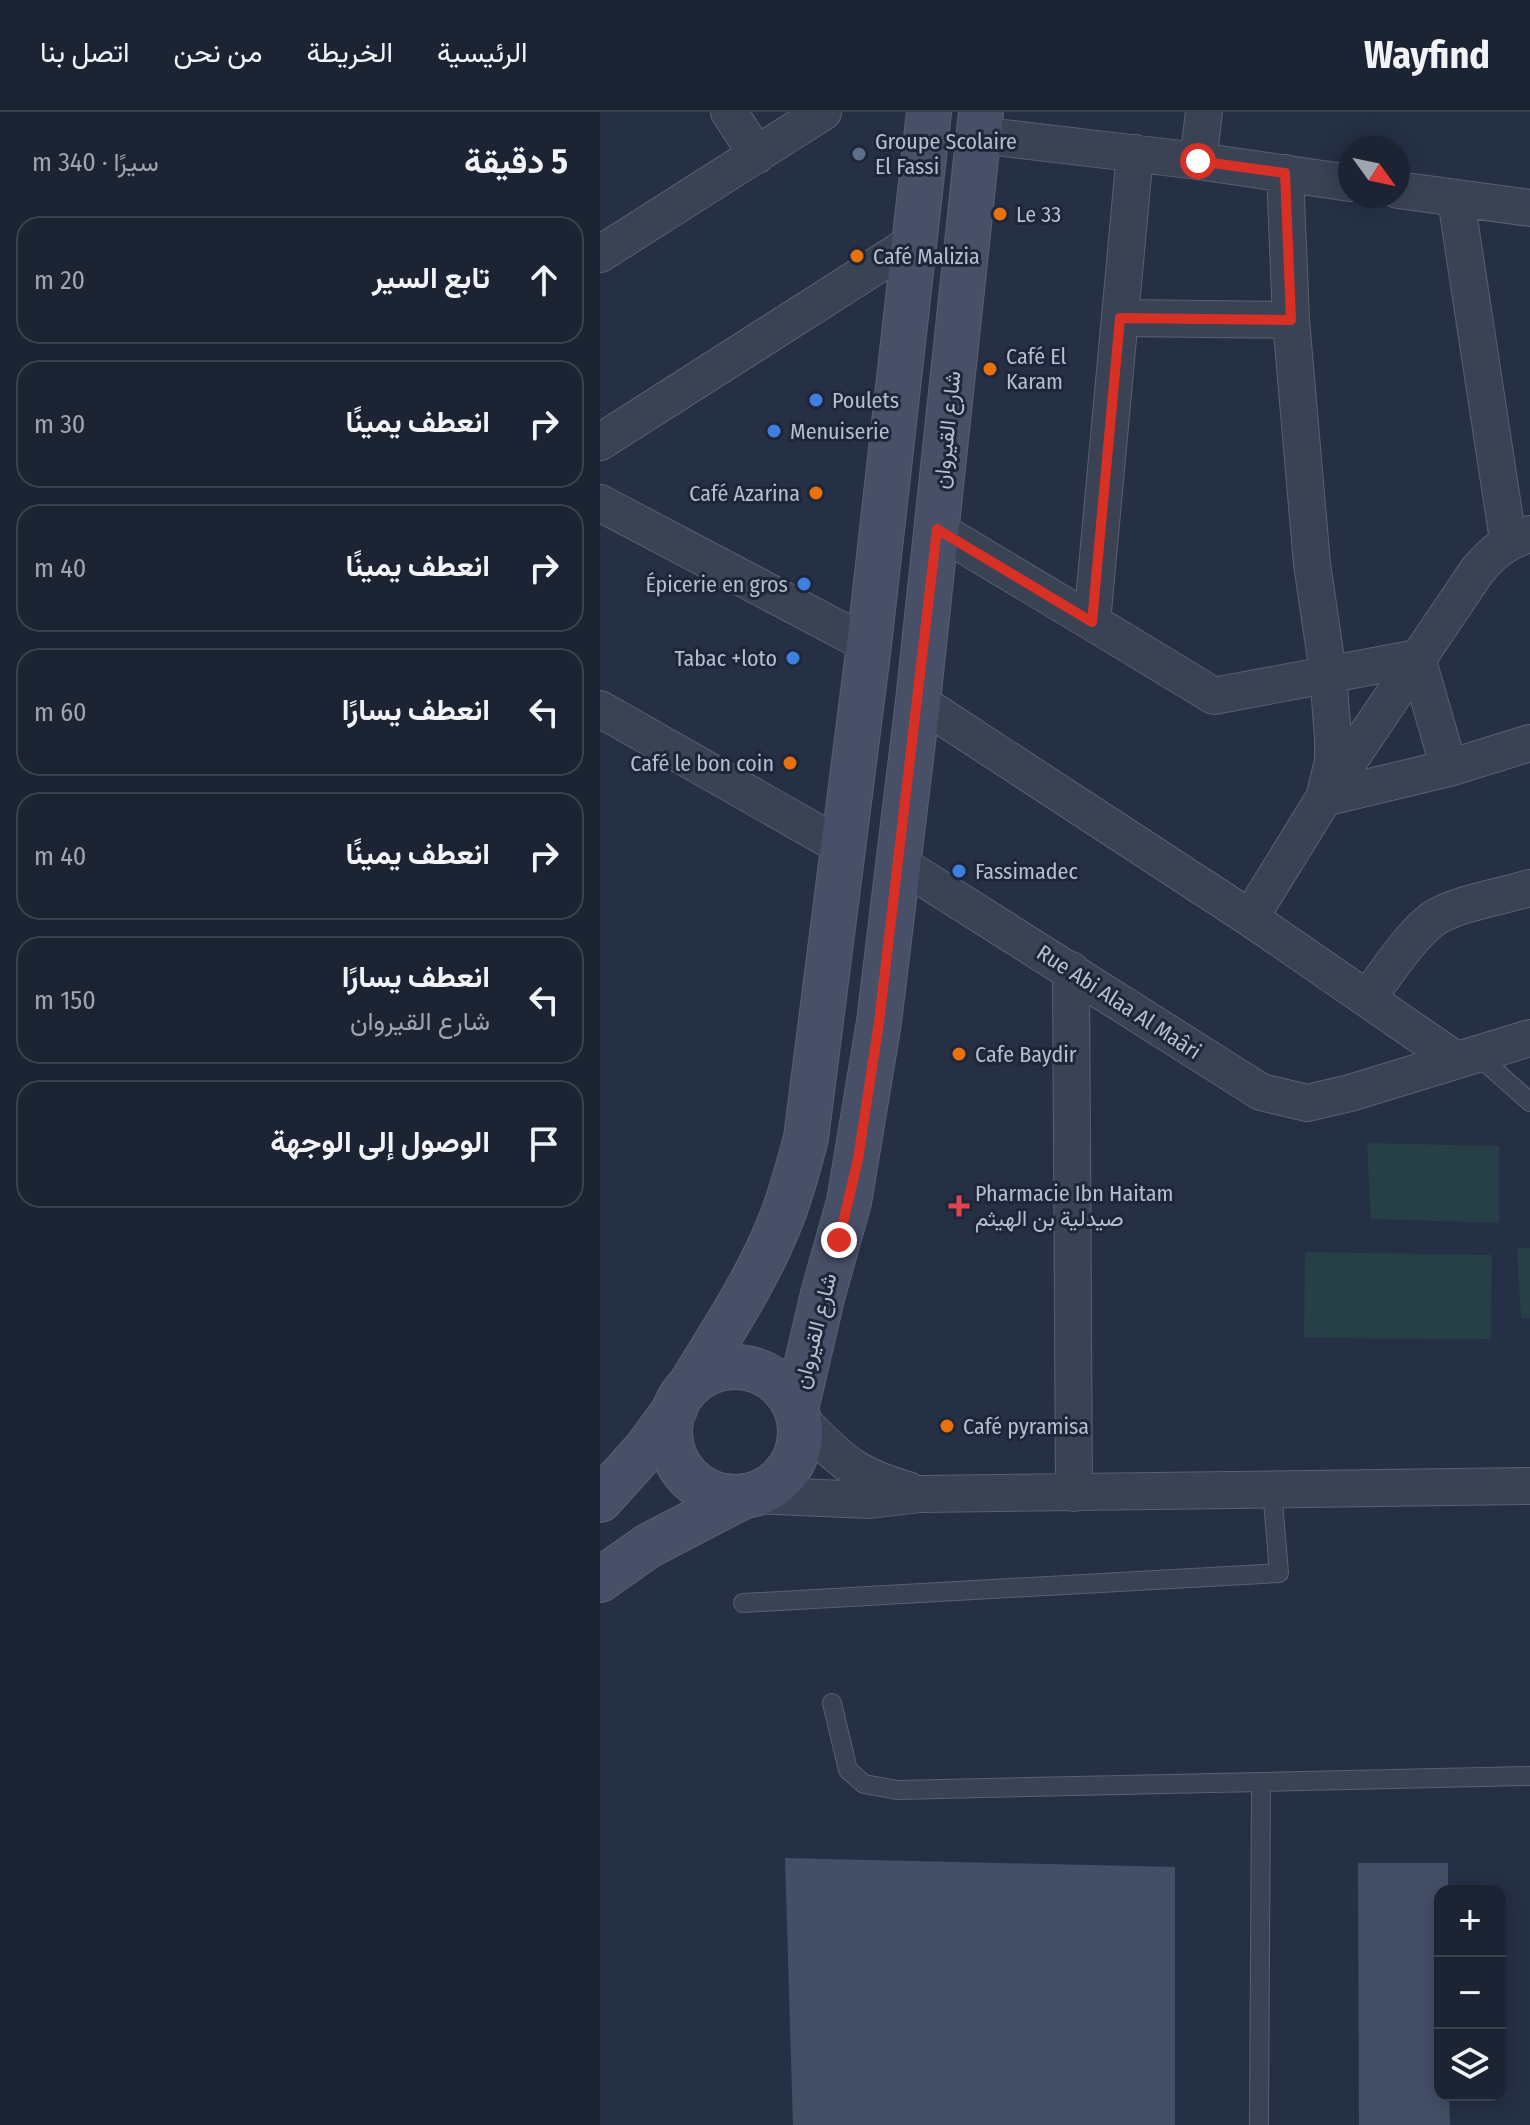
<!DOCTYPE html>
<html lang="ar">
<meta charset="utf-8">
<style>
:root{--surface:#1c2434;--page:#252c3c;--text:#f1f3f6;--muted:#a0a4ac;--line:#3a414f}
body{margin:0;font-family:"Fira Sans Condensed",Vazirmatn,sans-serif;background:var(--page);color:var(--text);direction:rtl}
.controls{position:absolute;right:24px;bottom:24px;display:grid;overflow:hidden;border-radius:16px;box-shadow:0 4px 20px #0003}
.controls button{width:72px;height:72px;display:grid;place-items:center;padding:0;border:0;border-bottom:2px solid var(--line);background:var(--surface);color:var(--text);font:40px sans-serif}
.compass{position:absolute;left:738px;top:24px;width:72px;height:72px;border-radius:50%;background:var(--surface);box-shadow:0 4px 20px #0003;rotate:123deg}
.stop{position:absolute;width:24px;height:24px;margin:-18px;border:6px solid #d93025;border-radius:50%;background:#fff}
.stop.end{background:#d93025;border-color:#fff;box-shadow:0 2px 8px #0008}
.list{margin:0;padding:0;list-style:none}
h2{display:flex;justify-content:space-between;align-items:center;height:104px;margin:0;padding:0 32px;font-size:34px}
h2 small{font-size:26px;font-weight:400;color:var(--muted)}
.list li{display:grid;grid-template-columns:52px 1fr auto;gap:24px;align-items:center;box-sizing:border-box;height:128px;margin:0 16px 16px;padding:0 16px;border:2px solid var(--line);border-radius:24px}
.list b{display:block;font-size:30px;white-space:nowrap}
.list p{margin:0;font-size:26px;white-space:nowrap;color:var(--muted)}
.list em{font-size:26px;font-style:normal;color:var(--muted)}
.icon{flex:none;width:44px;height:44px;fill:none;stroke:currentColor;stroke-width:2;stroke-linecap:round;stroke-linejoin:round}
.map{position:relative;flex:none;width:930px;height:2013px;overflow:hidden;direction:ltr}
header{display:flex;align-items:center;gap:48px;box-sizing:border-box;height:112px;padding:0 40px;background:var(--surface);border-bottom:2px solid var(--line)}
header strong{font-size:38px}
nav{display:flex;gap:44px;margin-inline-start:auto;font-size:28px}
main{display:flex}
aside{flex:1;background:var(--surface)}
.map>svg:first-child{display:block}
.green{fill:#273f46}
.building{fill:#444f67}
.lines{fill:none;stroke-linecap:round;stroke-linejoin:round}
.service-casing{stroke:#596072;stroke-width:20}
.minor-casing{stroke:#596072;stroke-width:38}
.secondary-casing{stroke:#596072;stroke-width:46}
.service{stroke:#3a4254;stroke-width:18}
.minor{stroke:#3a4254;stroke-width:36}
.secondary{stroke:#485068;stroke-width:44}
.route{stroke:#d93025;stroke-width:10}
.service-dot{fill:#5c6f8a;stroke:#1e273a;stroke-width:3}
.food-dot{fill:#e8710a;stroke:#1e273a;stroke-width:3}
.shop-dot{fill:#3f7fe0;stroke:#1e273a;stroke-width:3}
.health-dot{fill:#e0444e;stroke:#1e273a;stroke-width:3}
.labels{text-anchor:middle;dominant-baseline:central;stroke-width:6;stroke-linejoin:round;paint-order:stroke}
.poi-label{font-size:22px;fill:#b8bece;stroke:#1e273a;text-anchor:start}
.street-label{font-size:22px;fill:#b8bece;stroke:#1e273a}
</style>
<header>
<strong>Wayfind</strong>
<nav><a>الرئيسية</a><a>الخريطة</a><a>من نحن</a><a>اتصل بنا</a></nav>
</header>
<main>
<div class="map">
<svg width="930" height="2013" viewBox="0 0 930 2013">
<rect width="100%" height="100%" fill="#253045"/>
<path class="green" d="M767,1031L899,1034V1111L771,1107Z
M917,1136H930V1206H921Z
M705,1140L892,1143L891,1227L704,1226Z"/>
<path class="building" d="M185,1746L575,1755V2013H193Z
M758,1751H848V1779H840V1983H849L850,2013H759Z"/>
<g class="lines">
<g class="service-casing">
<path id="service" d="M876,942L930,990
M143,1491L679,1461L672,1377
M232,1591L248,1658L264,1672L297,1678L930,1664
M659,2013L661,1670"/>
</g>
<g class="minor-casing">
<path id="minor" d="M129,0L157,43
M378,23L598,49L750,71
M535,41L492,510L614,584L817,546L849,656
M598,49L604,0
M685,61L691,208L712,452L728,561L733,626V649L724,686L849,656L930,631
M798,78L930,96
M856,87L908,428
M0,142L223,0
M520,206L691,208
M0,330L315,129
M0,391L269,533
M337,417L492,510
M318,589L650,806L856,948
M0,597L244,736
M299,751L661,980L707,991L750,981L930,926
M650,806L724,686L877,459C893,440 906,429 930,422
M471,858L474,1381
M768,885C787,861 809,825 833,807C854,792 904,784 930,776
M199,1306C240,1347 251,1362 308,1378
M150,1383L269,1388L321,1382L930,1374"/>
</g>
<g class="secondary-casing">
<path id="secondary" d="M70 1320a65 65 0 1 1 130 0a65 65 0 1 1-130 0Z
M90,1273C121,1222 155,1171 178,1115C190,1087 198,1056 206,1026L269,533L329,0
M196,1297L223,1182L249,1090L279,910L318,589L381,0
M0,1388L45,1338L75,1297
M0,1468L48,1434L144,1384"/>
</g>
<use href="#service" class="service"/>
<use href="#minor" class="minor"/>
<use href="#secondary" class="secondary"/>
</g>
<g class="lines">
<path class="route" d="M239,1128L258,1047L279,910L337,417L492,510L520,206L691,208L685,61L598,49"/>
</g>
<circle class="service-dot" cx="259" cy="42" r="8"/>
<g class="food-dot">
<circle cx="400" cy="102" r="8"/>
<circle cx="257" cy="144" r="8"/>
<circle cx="390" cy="257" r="8"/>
<circle cx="216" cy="381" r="8"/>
<circle cx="190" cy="651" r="8"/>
<circle cx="359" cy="942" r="8"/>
<circle cx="347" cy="1314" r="8"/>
</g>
<g class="shop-dot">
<circle cx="216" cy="288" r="8"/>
<circle cx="174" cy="319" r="8"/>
<circle cx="204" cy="472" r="8"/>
<circle cx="193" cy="546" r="8"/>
<circle cx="359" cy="759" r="8"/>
</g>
<path class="health-dot" d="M355 1082h8v8h8v8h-8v8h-8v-8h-8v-8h8z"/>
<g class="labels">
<g class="poi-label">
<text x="275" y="29">Groupe Scolaire<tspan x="275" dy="25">El Fassi</tspan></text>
<text x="416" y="102">Le 33</text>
<text x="273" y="144">Café Malizia</text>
<text x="406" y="244">Café El<tspan x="406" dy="25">Karam</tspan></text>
<text x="232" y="288">Poulets</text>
<text x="190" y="319">Menuiserie</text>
<text x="200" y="381" text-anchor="end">Café Azarina</text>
<text x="188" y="472" text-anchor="end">Épicerie en gros</text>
<text x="177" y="546" text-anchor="end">Tabac +loto</text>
<text x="174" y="651" text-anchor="end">Café le bon coin</text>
<text x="375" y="759">Fassimadec</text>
<text x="375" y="942">Cafe Baydir</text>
<text x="375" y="1081">Pharmacie Ibn Haitam<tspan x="375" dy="25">صيدلية بن الهيثم</tspan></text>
<text x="363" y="1314">Café pyramisa</text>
</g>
<g class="street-label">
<text transform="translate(347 318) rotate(-84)">شارع القيروان</text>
<text transform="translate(519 890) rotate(33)">Rue Abi Alaa Al Maâri</text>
<text transform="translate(215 1219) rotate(-76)">شارع القيروان</text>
</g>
</g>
</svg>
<div class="controls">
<button>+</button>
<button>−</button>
<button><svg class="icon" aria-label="layers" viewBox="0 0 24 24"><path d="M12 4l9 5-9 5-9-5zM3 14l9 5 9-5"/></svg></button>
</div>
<svg class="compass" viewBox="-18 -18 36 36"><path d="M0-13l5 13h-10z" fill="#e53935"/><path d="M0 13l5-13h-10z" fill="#a0a4ac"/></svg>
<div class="stop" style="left:598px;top:49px"></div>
<div class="stop end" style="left:239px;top:1128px"></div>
</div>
<aside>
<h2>5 دقيقة<small>سيرًا · 340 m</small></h2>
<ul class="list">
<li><svg class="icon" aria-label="ahead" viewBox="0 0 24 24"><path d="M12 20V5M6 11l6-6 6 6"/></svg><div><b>تابع السير</b></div><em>20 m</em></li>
<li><svg class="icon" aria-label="right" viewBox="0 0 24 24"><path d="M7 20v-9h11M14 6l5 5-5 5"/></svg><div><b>انعطف يمينًا</b></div><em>30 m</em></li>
<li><svg class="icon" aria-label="right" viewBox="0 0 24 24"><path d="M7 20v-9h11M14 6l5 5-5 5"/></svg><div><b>انعطف يمينًا</b></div><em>40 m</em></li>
<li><svg class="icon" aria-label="left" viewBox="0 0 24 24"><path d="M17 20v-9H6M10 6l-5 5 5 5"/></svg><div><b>انعطف يسارًا</b></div><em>60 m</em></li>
<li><svg class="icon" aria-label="right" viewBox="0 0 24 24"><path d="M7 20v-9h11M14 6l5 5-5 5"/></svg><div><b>انعطف يمينًا</b></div><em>40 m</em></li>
<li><svg class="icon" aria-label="left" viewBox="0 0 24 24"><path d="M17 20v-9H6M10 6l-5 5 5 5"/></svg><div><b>انعطف يسارًا</b><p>شارع القيروان</p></div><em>150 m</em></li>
<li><svg class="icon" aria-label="arrive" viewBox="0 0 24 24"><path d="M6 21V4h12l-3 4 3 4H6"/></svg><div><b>الوصول إلى الوجهة</b></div></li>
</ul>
</aside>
</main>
